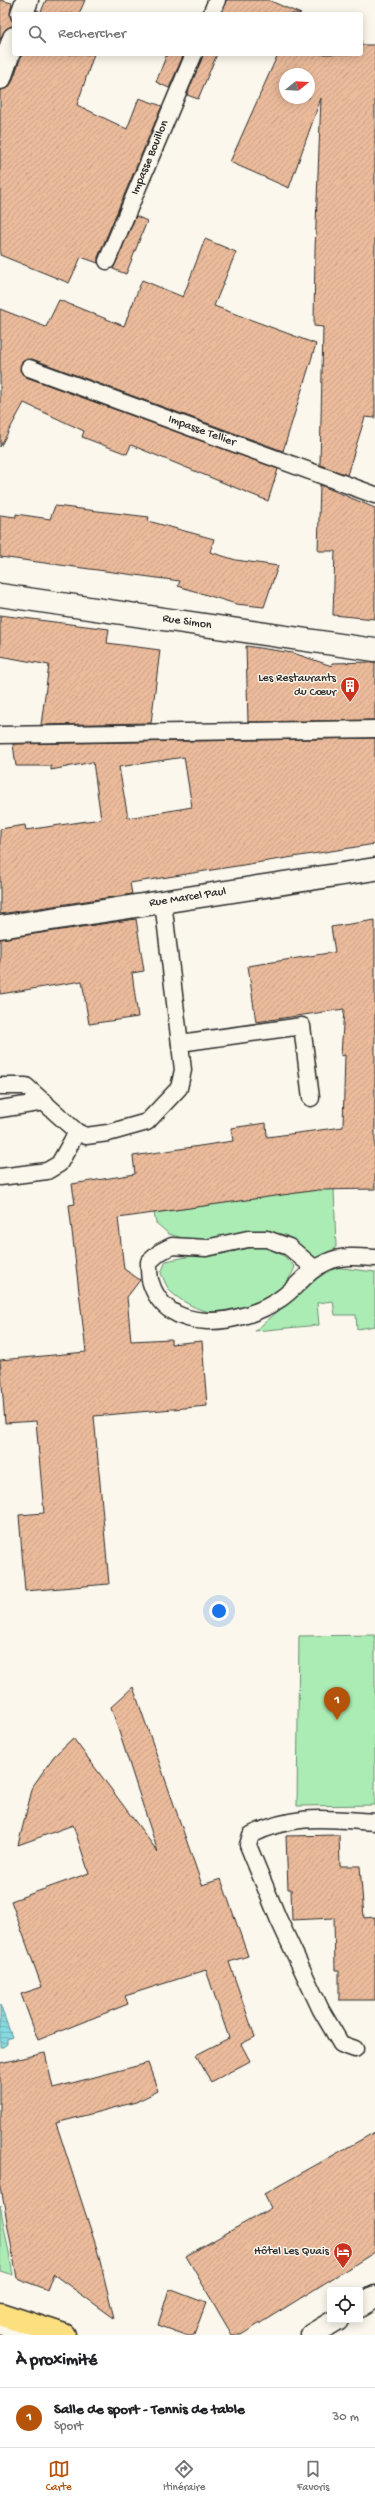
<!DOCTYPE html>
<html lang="fr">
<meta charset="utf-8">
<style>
:root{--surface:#fff;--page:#f6f6f6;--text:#202124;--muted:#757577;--line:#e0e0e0;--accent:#b45309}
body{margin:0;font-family:"Gochi Hand",sans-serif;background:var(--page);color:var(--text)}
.controls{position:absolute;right:12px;bottom:12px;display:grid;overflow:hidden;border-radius:4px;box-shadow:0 2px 10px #0003}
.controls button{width:36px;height:36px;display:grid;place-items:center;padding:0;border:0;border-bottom:1px solid var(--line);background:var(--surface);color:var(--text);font:20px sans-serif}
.compass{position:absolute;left:279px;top:68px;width:36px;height:36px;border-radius:50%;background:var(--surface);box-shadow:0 2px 10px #0003;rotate:72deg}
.you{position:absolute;left:219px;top:1611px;width:14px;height:14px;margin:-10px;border:3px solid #fff;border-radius:50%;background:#1a73e8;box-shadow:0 0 0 6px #1a73e833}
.badge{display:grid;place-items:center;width:26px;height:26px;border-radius:50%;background:var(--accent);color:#fff;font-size:13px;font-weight:700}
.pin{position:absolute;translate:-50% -33px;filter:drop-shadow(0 1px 2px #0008)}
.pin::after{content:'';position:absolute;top:21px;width:14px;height:12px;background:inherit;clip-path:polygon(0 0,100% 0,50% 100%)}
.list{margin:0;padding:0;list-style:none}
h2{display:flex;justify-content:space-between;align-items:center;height:52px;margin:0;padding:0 16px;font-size:17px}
h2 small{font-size:13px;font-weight:400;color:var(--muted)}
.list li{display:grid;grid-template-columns:26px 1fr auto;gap:12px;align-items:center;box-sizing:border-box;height:60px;padding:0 16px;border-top:1px solid var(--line)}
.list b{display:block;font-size:15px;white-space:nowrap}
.list p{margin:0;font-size:13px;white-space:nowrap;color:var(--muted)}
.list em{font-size:13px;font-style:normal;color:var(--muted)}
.icon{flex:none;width:22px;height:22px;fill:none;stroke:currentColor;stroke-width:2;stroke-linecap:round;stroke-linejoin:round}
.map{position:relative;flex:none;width:375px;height:2335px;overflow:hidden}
.search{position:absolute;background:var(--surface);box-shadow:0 2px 10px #0003;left:12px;right:12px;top:12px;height:44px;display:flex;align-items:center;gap:10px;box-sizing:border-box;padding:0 14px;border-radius:4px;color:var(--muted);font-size:15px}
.sheet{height:112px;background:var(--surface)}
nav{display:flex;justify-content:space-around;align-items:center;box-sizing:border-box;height:56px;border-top:1px solid var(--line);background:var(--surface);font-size:11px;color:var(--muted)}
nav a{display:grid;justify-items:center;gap:2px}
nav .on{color:var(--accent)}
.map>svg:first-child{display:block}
.grass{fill:#abecb5;stroke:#6b8c70}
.water{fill:url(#water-rules);stroke:#629398}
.building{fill:url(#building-hatch);stroke:#2b2b2b;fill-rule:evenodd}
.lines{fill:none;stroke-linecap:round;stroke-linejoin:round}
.service-casing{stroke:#2b2b2b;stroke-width:19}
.minor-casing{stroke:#2b2b2b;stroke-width:25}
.primary-casing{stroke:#2b2b2b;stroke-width:25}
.service{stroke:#fbf7ec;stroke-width:16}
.minor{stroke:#fbf7ec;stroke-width:22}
.primary{stroke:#fce080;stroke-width:22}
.labels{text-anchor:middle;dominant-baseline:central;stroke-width:3;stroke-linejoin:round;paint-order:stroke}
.street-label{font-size:12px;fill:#2b2b2b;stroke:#fbf7ec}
.poi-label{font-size:12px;fill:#2b2b2b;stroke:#fbf7ec;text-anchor:end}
</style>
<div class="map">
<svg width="375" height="2335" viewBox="0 0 375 2335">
<defs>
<pattern id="water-rules" width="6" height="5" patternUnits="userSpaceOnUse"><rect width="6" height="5" fill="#87d9e0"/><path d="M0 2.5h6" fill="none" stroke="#75bac0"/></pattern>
<pattern id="building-hatch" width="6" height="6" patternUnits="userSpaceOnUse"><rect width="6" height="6" fill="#ebbb9b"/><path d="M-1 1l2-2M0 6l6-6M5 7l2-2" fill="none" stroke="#caa186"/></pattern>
</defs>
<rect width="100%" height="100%" fill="#fbf7ec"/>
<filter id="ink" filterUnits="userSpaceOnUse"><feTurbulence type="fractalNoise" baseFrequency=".025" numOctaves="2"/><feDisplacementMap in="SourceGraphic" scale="8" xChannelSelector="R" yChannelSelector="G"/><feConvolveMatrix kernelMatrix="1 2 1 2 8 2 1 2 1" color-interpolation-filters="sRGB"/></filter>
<g filter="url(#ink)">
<path class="grass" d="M334,1187L336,1247L324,1257L313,1260L286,1235L259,1231L220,1241H192L169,1234L156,1223L154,1213Z
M263,1245L284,1256L295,1267C283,1298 245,1314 212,1312C198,1311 181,1301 171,1292C166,1287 164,1279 161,1273L166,1261L196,1255L222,1254Z
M334,1267L375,1272V1326L357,1329L356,1315H335L333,1301L317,1303L319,1325L255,1331L314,1280Z
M375,1635V1805L297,1806L299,1636Z
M0,2205L13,2275L0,2271Z"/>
<path class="water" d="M0,2005L12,2037L7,2039V2044L3,2047H0Z"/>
<path class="building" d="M0,0L12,3L10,16L14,23V26L6,29L0,40Z
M46,0H85L79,14H35L37,10L41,12Z
M226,0H268L301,14H221Z
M361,40L362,45H375V418L365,417L347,475L320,465L323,327L314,326L315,250L321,98L289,188L230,162L278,54H361ZM285,74H309V98H285Z
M22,54H94L77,105L127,129L139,98L162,106L98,257V263L81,257L69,283L0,255V90L8,88L12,82Z
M167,54H184L169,88L156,82Z
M203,54H217L198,99L187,95Z
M136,216L147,221L126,274L113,269Z
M205,239L236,252L214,306L316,344L283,451L32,359L23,361L20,370L26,377L278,469L268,501L131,445L127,454L82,437L84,431L24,403L0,447V309L46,327L59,300L124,326L142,280L183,297Z
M320,485L375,508V619L333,615L335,551H318Z
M55,506L149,517L148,521L214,539L210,552L236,560L278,566L264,607L236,604L178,586L180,581L0,557V515L16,517V514L50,519Z
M0,615L109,629L107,643L160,650L151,723L41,725L49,665L0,656Z
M246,646L293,653L332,666V663L375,662V720L248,722Z
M375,738V844L130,883L132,894L0,914V829L25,825L26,830L101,819L93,762L51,770V766H16L13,744ZM184,757L192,807L128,818L119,767Z
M136,919L144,971L132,973L138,1017L89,1024L82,981L0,994V939Z
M375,920V1189L318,1190L118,1218L124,1269L140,1280L127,1297L131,1341L171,1339V1344L202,1341L207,1406L94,1416L109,1584L25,1591L19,1515L44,1513L36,1421L5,1423L0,1360L86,1352L69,1205L75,1204L72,1184L135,1174L133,1156L233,1141L231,1128L266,1123L267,1137L343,1127L345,1055L341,1056L344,1009L256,1022L248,966L335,952L331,927Z
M133,1687L202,1885L221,1879L248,1956L229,1962L255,2037L241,2044L250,2061L211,2082L196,2055L229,2038L206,1970L125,1996L128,2004L38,2040L21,1994L42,1987L11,1901L89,1873L73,1825L18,1845L33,1786L54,1756L73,1738L158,1852L111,1707Z
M339,1835L340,1866H360L364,1918L375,1917V2000H339V1970H335L334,1918L292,1920L291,1889H288L286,1836Z
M45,2053L53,2088L148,2063L158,2091L136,2102L56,2123L97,2249L114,2318L53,2274L47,2290L17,2278L0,2182V2063Z
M375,2132V2252L241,2335H232L186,2256L271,2208L264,2194Z
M169,2289L206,2303L194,2335H186L158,2325Z"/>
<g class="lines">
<g class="service-casing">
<g id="service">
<path d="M211,14L217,0"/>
<path id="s1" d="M107,261L194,54"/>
<path id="s2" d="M29,368L375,495"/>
<path d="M0,735L375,729"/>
<path d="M180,1043L302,1026L311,1098"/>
<path d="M0,1086H26L77,1132L86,1136L108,1133L147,1122L179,1088L183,1070L163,902"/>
<path d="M0,1109L45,1102"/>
<path d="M0,1177L47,1171L59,1164L77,1132"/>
<path d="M314,1268L289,1247L267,1239H248L206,1248L172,1246L160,1252L149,1262C149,1268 149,1275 150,1280C166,1338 242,1325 280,1299C297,1288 307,1270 327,1262C342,1255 360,1257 375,1258"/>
<path d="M355,2049L341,2044L321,2010L278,1918L248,1845L251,1835C296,1813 327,1819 375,1822"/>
<path d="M0,2326L27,2335"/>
</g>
</g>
<g class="minor-casing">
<g id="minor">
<path d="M22,14L27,0"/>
<path d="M0,78L14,38"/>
<path id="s3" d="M0,595L375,650"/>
<path id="s4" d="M0,927L375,869"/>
<path d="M360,2306L375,2297"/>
<path d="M312,2335L337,2320"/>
</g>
</g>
<g class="primary-casing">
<path id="primary" d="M0,2314L64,2335"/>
</g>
<use href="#service" class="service"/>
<use href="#minor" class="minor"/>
<use href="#primary" class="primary"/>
</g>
</g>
<defs>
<g id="building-pin" transform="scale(1)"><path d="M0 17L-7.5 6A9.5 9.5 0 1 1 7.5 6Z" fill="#c8321e" stroke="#fbf7ec"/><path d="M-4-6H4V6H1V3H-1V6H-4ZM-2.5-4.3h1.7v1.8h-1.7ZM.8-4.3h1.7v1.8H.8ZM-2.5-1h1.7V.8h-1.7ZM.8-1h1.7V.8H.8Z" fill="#fff"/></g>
<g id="hotel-pin" transform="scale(1)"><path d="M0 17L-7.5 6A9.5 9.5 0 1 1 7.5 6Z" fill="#c8321e" stroke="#fbf7ec"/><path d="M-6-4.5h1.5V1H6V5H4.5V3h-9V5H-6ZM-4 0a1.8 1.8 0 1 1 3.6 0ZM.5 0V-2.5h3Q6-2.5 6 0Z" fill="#fff"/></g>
</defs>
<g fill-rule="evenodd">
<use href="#building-pin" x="350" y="686"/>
<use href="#hotel-pin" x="343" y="2252"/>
</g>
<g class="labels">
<g class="street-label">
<text stroke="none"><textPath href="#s1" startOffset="112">Impasse Bouillon</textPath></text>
<text stroke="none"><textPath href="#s2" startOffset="184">Impasse Tellier</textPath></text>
<text stroke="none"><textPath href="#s3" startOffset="189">Rue Simon</textPath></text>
<text stroke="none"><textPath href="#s4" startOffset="190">Rue Marcel Paul</textPath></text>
</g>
<g class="poi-label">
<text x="336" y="679">Les Restaurants<tspan x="336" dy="14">du Cœur</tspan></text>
<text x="329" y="2252">Hôtel Les Quais</text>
</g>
</g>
</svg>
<div class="controls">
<button><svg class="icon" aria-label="locate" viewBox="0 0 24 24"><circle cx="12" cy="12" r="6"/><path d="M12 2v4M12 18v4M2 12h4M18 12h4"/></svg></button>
</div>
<svg class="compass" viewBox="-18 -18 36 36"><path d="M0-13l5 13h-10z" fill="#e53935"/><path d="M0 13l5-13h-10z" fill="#757577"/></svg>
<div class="you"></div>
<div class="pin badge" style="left:337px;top:1720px">1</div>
<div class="search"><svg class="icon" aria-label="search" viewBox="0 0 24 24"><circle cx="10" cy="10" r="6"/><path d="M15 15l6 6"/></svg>Rechercher</div>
</div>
<section class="sheet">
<h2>À proximité<small></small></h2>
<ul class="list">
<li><span class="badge">1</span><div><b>Salle de sport - Tennis de table</b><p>Sport</p></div><em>30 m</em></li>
</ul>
</section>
<nav>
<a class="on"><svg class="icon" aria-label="map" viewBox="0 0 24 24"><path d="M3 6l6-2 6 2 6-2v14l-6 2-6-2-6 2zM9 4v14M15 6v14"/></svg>Carte</a>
<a><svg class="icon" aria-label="directions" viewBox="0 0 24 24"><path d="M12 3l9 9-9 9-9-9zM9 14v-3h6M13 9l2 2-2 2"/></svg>Itinéraire</a>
<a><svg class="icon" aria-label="saved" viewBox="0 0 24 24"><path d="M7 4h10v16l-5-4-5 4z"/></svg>Favoris</a>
</nav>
